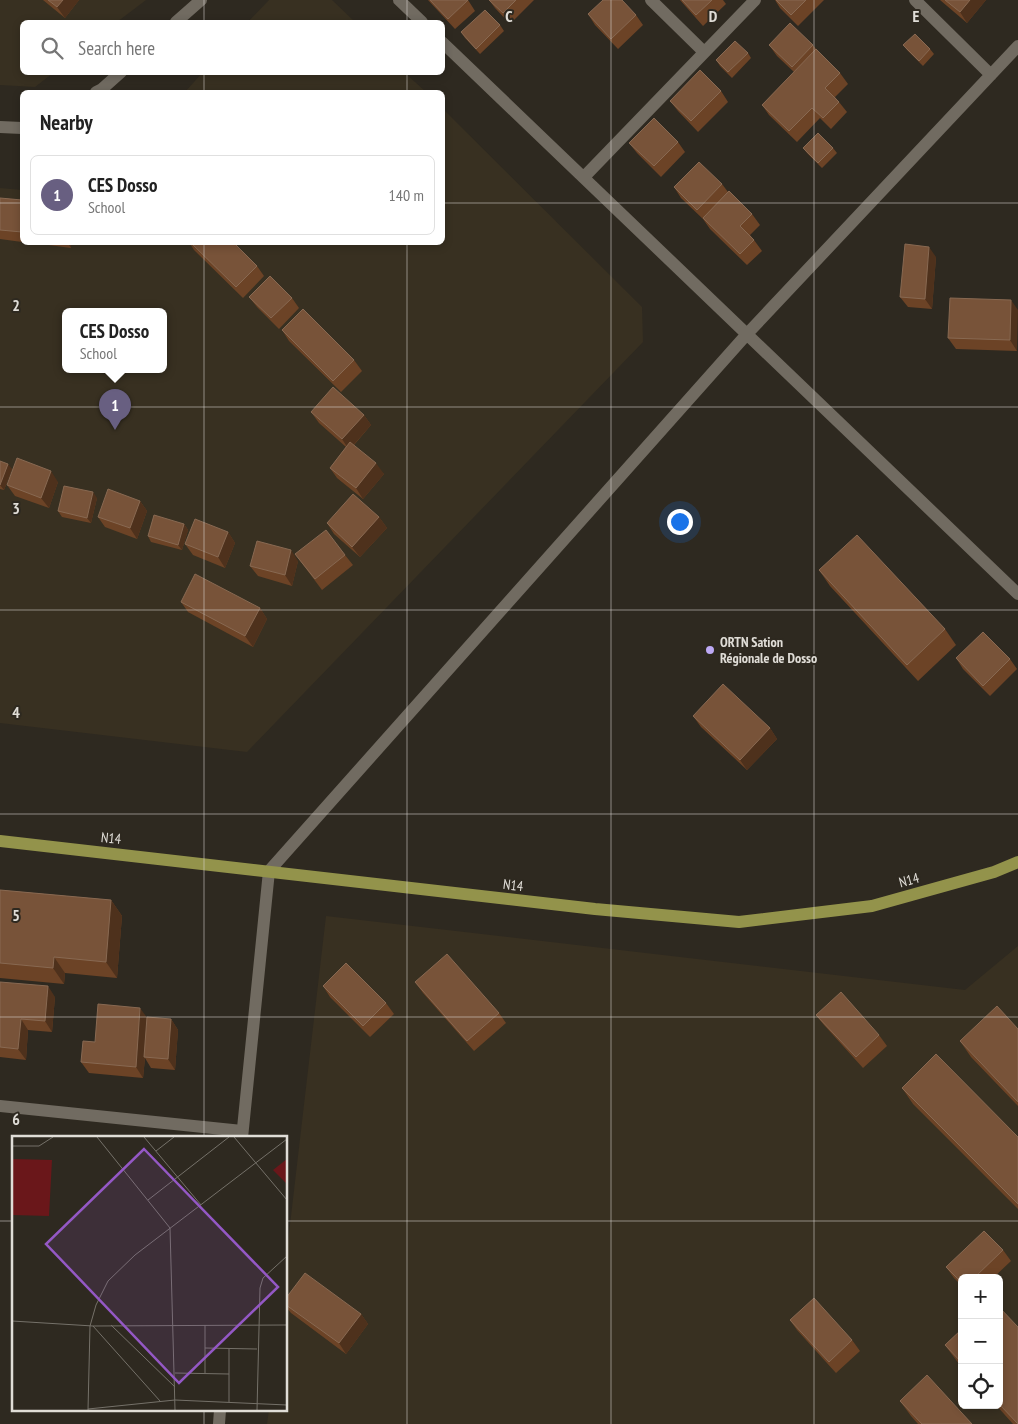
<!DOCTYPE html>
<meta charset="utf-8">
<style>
:root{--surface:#fff;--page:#f2f2f2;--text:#222;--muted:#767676;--line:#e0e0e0;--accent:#685f81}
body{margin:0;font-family:"PT Sans Narrow",sans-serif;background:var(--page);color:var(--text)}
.controls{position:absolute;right:15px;bottom:15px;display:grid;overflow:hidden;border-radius:8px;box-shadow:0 2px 8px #0003}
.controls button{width:45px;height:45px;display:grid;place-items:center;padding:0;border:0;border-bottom:1px solid var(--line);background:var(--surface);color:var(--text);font:25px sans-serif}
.you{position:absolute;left:679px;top:521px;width:18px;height:18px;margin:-12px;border:4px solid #fff;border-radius:50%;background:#1a73e8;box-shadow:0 0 0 8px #1a73e833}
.badge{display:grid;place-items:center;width:32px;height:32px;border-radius:50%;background:var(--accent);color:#fff;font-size:16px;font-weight:700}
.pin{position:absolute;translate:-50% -41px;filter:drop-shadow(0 1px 2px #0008)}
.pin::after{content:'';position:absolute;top:26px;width:18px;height:15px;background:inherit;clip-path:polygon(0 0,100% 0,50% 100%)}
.popup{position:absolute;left:62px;top:308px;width:105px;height:65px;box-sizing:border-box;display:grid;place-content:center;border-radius:8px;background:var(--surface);filter:drop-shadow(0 1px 4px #0005);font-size:16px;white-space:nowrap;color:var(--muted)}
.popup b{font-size:19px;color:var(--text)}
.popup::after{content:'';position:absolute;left:50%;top:100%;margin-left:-10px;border:10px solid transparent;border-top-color:var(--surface)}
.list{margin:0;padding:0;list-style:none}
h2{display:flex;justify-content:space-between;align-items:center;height:65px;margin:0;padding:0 20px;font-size:21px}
h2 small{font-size:16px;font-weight:400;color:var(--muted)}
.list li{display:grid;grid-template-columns:32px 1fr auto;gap:15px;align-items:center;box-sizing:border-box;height:80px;margin:0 10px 10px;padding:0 10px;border:1px solid var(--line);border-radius:8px}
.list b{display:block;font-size:19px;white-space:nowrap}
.list p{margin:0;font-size:16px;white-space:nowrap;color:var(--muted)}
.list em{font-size:16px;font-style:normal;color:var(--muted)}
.icon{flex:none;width:28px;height:28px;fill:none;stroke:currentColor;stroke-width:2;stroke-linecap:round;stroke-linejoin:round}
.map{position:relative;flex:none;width:1018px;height:1424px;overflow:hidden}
.search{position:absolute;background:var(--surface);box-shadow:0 2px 8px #0003;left:20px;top:20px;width:425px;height:55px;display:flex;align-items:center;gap:12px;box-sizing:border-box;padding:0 18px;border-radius:8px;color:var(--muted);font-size:19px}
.panel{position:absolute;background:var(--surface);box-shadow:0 2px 8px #0003;left:20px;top:90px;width:425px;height:155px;border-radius:8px}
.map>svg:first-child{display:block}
.built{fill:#383021;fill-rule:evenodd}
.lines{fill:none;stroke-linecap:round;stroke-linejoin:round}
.minor{stroke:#716b61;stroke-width:12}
.major{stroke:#93934b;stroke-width:12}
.wall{fill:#6c4326}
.shaded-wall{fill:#4e311c}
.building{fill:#785339;stroke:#886952}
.grid{fill:none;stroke:#e0ddd7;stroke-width:1;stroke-opacity:0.55}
.poi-dot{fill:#bda9f5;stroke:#2e2920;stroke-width:2}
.labels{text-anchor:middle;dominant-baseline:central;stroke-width:4;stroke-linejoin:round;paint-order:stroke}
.poi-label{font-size:14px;font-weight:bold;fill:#e0ddd7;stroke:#2e2920;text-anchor:start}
.street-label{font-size:14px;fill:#e0ddd7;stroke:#2e2920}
.inset-road{fill:none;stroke:#757169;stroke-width:1}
.view{fill:#9458c5;fill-opacity:0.15;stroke:#9458c5;stroke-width:2.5}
.inset-edge{fill:none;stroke:#e0ddd7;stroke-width:2.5}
.grid-label{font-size:16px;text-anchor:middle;font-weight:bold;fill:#e0ddd7;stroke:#2e2920;stroke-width:4;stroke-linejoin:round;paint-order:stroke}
</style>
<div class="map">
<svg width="1018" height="1424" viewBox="0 0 1018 1424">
<rect width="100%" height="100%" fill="#2e2920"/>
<path class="built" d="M0,0H146L117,22H22V72L53,73L35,87L0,85Z
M269,0H332L355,22H248Z
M203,72L405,73L426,92H185Z
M443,109L642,307L643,342L247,752L0,723V188L22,190V242H442ZM66,311H164V369H66Z
M326,916L965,990L1018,946V1424H267L269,1410H286V1259ZM962,1278H999V1405H962Z"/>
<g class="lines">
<path class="minor" d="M399,0L422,22
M651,0L704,52
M915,0L991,75
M176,22L201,0
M442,42L1018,594
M96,92L102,89L121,72
M0,127L22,128
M584,177L755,0
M0,1106L242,1131
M242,1138L269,871L747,334L1018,46
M219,1424L220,1410"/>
<path class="major" d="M0,841L595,909L739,922L872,906L994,872L1018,862"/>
</g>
<path class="wall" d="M43,0H79L65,18Z
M428,0H468L475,11L455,29Z
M489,0H534L510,24L495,8Z
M680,0H723L726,4L703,26Z
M775,0H824L798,26L780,8Z
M940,0H986L967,23Z
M588,14L636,15L643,25L618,49L595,25Z
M500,25L504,31L480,54L465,38L461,32Z
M769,45H813L816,49L840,73L848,84L835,97L847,112L831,129L820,118L797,142L769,115L762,105L794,72L777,56Z
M903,45L930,49L934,54L923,66L907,50Z
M748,53L751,58L732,78L720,66L716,60Z
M721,91L728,102L698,132L678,111L670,101Z
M678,142L685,152L661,177L637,153L629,143Z
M803,148H833L837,153L822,168L807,153Z
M722,184L728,192L752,214L760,225L750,235L754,240L762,251L747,265L710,229L703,219L681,198L674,187Z
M0,198L22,200V242L0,239Z
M26,242H71V248Z
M189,242H233L257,266L264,276L243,298L194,250Z
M936,257L932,309L908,307L900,297Z
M249,297L292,298L299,308L279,329L257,307Z
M1011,300L1017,351L956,349L948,338Z
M282,330L354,360L362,371L341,392L289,341Z
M311,412L364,415L371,425L354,445L384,474L363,499L337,478L330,468L346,447L319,423Z
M0,461L12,469L4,490L0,489Z
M58,482L49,508L15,496L7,485Z
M97,498L91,523L62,517L58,511Z
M140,501L147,511L137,539L105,527L98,517Z
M379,517L387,528L360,557L334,534L327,523Z
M184,524L188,530L182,550L151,542L148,536Z
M228,532L235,543L225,568L193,555L185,544Z
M295,554L345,555L353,565L322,590Z
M298,561L292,586L258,576L250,566Z
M819,570L945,629L956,645L918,681L830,586Z
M181,602L260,608L267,619L253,647L188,612Z
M956,658L1010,659L1017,669L990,696L963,669Z
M693,716L770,728L777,739L747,770L701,727Z
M0,890L111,900L122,916L117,978L65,973L64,984L0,978Z
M0,982L55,997L52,1032L28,1030L26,1060L0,1057Z
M415,982L499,1013L506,1023L474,1051L423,993Z
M323,986L386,1003L394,1014L370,1037L330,997Z
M816,1015L879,1035L887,1046L863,1068L824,1025Z
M147,1018L171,1019L178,1030L175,1070L151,1068L145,1058L143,1078L89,1073L81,1062L95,1042Z
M1018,1029V1106L971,1057L960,1041Z
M902,1088L1018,1137V1209L913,1104Z
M1003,1250L1011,1261L993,1278H962V1286L954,1278L946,1267Z
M286,1298L361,1314L368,1324L346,1354L291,1313L286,1307Z
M999,1307L1018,1424H1013L996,1405H999Z
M790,1320L852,1340L860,1351L836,1373L797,1330Z
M962,1329V1368L945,1345Z
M900,1401L972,1424H918L911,1416Z"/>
<path class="shaded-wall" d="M63,0H79L65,18L57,7Z
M970,0H986L967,23L960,12Z
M67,242H71V248Z
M929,247L936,257L932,309L925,299Z
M1011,300L1018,310L1017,351L1010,340Z
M364,415L371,425L349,450L342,439Z
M376,463L384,474L363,499L356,488Z
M8,464L12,469L4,490L0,485Z
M51,471L58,482L49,508L41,498Z
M93,492L97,498L91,523L87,518Z
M140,501L147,511L137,539L130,528Z
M379,517L387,528L360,557L352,547Z
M184,524L188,530L182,550L178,545Z
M228,532L235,543L225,568L218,557Z
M291,550L298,561L292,586L285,575Z
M260,608L267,619L253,647L245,636Z
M770,728L777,739L747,770L740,760Z
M111,900L122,916L117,978L106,962Z
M54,957L65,973L64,984L53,968Z
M48,986L55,997L52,1032L45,1021Z
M140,1008L148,1019L144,1057L145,1058L143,1078L136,1067Z
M21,1019L28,1030L26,1060L18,1049Z
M171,1019L178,1030L175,1070L168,1059Z
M361,1314L368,1324L346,1354L339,1343Z"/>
<path class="building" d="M48,0H63L57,7Z
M430,0H468L448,19Z
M489,0H516L503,13Z
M603,0H622L636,15L611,39L588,14Z
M682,0H712L696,15Z
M776,0H806L791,15Z
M945,0H970L960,12Z
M485,10L500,25L476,49L461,32Z
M790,23L813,45L792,67L769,45Z
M915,34L930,49L919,61L903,45Z
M735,41L748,53L728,72L716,60Z
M816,49L840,73L825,88L839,102L823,118L812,108L789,131L762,105Z
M700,70L721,91L691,121L670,101Z
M654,118L678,142L654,166L629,143Z
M818,133L833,148L818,163L803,148Z
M699,162L722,184L697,210L674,187Z
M729,191L752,214L740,226L754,240L740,254L703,218Z
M0,198L22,200V232L0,230Z
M190,242H233L257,266L236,287Z
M905,244L929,247L925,299L900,297Z
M270,276L292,298L271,318L249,297Z
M950,298L1011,300L1010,340L948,338Z
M303,309L354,360L333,381L282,330Z
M333,387L364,415L342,439L311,412Z
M350,442L376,463L356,488L330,468Z
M17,458L51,471L41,498L7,485Z
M0,461L8,464L0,485Z
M64,486L93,492L87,518L58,511Z
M108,489L140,501L130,528L98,517Z
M353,494L379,517L352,547L327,523Z
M154,515L184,524L178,545L148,536Z
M195,519L228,532L218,557L185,544Z
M326,530L345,555L315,579L295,554Z
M857,535L945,629L907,665L819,570Z
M257,541L291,550L285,575L250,566Z
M195,574L260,608L245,636L181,602Z
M983,632L1010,659L983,686L956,658Z
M723,684L770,728L740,760L693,716Z
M0,890L111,900L106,962L54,957L53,968L0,963Z
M447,954L499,1013L467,1041L415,982Z
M346,963L386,1003L363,1026L323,986Z
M0,982L48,986L45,1021L21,1019L18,1049L0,1047Z
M841,992L879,1035L856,1057L816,1015Z
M98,1004L140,1008L136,1067L81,1062L83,1041L95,1042Z
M997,1006L1018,1029V1102L960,1041Z
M147,1017L171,1019L168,1059L144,1057Z
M936,1054L1018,1137V1204L902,1088Z
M984,1231L1003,1250L974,1278H962V1283L946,1267Z
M305,1273L361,1314L339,1343L286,1305V1298Z
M814,1298L852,1340L829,1362L790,1320Z
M999,1307L1018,1327V1424L999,1404Z
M962,1329V1363L945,1345Z
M927,1375L972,1424H922L900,1401Z"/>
<path class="grid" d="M204,0V22M407,0V22M611,0V1424M814,0V1424M204,72V92M407,72V92M0,203H22M442,203H1018M204,242V1138M407,242V1424M0,407H1018M0,610H1018M0,814H1018M0,1017H1018M0,1221H14M286,1221H1018M204,1410V1424"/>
<circle class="poi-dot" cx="710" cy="650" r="5"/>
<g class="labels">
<g class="poi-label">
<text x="720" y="642">ORTN Sation<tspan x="720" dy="16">Régionale de Dosso</tspan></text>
</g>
<g class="street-label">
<text transform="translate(111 838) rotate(6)">N14</text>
<text transform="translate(909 880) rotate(-15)">N14</text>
<text transform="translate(513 885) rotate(7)">N14</text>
</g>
</g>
<g transform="translate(12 1136)">
<rect width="275" height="275" fill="#2e2920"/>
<path d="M0,23L40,24L37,80L0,79ZM275,23V48L261,34Z" fill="#6a171a"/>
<path class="inset-road" d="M85,1L158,92L163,274M132,1L189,69M222,1L275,64M0,10H27L41,1M144,15L162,1M136,64L217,1M0,185L81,190L275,189M99,189L163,251M193,189V237M81,190L148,265M193,212L245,213M217,213V266M163,237L217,238M76,273L163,264L275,269M76,274L78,190L84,169L96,145L123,119L275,3M245,274L248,152L251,142L275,120"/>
<path class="view" d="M132,13L266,151L167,247L34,108Z"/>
<rect width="275" height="275" class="inset-edge"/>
</g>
<g class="grid-label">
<text x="509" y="22">C</text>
<text x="713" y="22">D</text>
<text x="916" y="22">E</text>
<text x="16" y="311">2</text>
<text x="16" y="514">3</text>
<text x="16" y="718">4</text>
<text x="16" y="921">5</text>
<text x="16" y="1125">6</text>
</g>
</svg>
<div class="controls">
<button>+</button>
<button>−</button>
<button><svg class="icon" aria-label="locate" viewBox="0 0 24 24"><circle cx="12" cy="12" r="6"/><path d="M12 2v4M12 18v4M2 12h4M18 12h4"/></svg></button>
</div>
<div class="you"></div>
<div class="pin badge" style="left:115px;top:430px">1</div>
<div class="popup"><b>CES Dosso</b>School</div>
<div class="search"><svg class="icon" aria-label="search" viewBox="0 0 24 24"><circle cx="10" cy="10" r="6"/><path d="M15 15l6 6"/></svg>Search here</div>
<section class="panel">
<h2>Nearby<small></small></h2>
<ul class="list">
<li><span class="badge">1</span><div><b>CES Dosso</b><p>School</p></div><em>140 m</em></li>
</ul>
</section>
</div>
